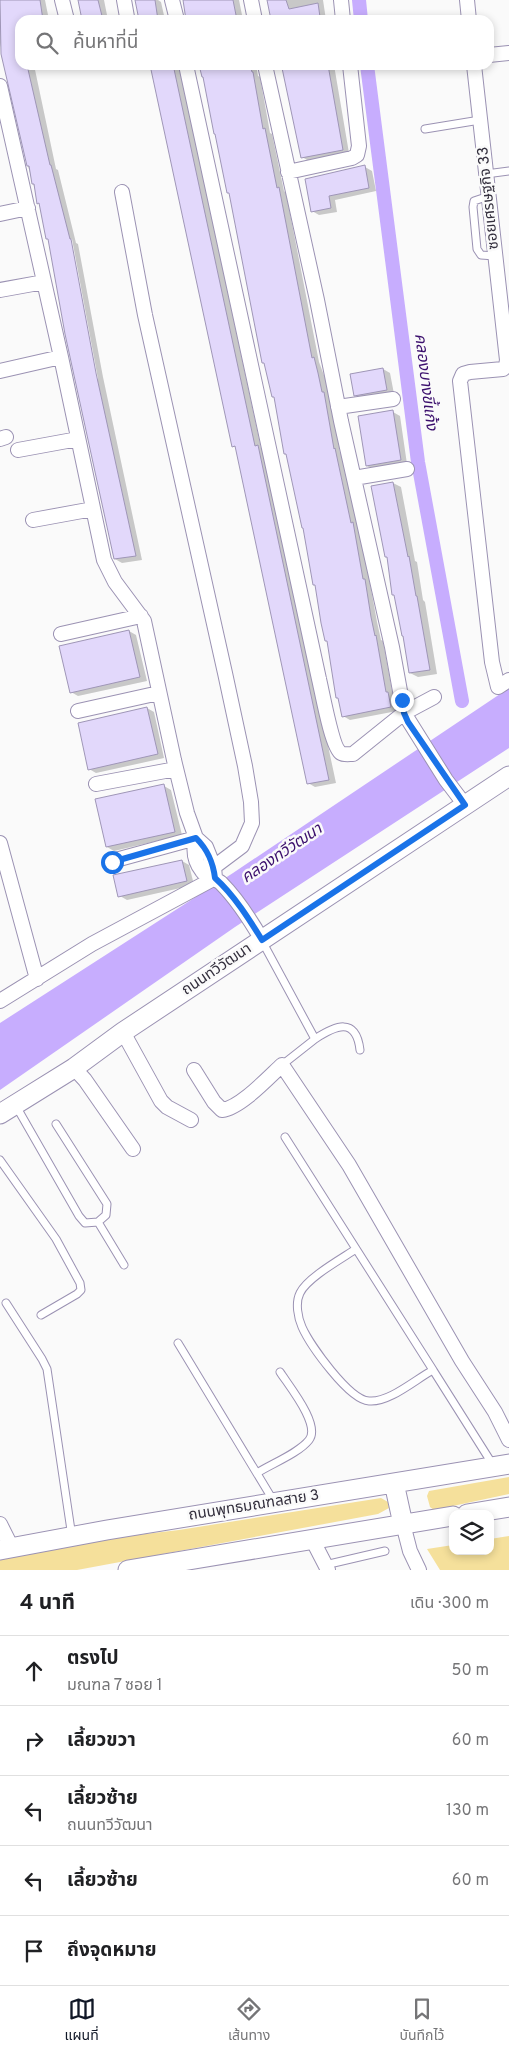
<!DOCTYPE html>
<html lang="th">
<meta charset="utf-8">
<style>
:root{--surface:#fff;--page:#f6f6f6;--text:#202124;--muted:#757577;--line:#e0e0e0;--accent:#111827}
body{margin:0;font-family:Overpass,"Noto Sans Thai",sans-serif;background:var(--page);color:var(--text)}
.controls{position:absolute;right:15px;bottom:15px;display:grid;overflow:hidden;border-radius:10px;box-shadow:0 2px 8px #0003}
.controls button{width:45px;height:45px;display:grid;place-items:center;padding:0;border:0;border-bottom:1px solid var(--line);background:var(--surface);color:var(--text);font:25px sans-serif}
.stop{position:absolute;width:15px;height:15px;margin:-11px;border:4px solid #1a73e8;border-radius:50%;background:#fff}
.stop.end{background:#1a73e8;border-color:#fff;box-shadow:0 1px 5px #0008}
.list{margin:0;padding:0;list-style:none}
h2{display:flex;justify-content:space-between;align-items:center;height:65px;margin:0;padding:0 20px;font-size:21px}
h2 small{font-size:16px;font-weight:400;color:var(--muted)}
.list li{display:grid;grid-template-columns:32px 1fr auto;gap:15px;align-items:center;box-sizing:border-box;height:70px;padding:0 20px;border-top:1px solid var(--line)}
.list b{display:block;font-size:19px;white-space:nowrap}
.list p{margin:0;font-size:16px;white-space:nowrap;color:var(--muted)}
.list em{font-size:16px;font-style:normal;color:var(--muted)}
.icon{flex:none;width:28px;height:28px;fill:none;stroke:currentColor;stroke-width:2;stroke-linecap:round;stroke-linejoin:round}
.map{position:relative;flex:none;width:509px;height:1570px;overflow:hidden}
.search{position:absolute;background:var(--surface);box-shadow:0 2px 8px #0003;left:15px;right:15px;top:15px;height:55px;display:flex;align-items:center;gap:12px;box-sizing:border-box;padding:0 18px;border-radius:15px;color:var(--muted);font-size:19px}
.sheet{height:415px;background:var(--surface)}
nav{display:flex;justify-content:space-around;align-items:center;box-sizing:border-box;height:70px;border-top:1px solid var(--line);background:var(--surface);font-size:14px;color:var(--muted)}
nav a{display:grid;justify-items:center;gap:2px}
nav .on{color:var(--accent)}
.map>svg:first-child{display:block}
.green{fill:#f5e09b}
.water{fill:#c7adfe}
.shadow{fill:#0003;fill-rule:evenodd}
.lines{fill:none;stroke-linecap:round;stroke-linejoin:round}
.canal{stroke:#c7adfe;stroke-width:14}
.building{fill:#e2d8fb;stroke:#9f96b7}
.service-casing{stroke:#9b92b3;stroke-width:9}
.minor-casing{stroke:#9b92b3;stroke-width:16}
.secondary-casing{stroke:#9b92b3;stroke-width:21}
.service{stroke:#fff;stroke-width:7}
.minor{stroke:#fff;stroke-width:14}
.secondary{stroke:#fff;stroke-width:19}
.route{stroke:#1a73e8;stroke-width:6}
.labels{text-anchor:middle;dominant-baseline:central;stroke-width:5;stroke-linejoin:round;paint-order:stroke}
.street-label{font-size:15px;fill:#332f3d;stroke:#fafafa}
.water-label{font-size:16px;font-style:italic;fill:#3b0f6d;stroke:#fafafa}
</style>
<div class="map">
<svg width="509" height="1570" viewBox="0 0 509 1570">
<rect width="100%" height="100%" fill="#fafafa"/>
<path class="green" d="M509,1477V1494L434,1510L430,1507L427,1496L429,1491Z
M381,1498L388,1502L389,1508L378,1514L77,1570H0V1559L111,1538L179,1530Z
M509,1536V1570H440L427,1549L453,1545V1551H490V1539Z"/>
<path class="water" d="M509,688V748L235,927L0,1090V1023L233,873Z"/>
<path class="shadow" d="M0,0H45L49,20H20V65H34L56,169L58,170L76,243L78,244L103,377L142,560L122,563L115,559L50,240L28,166L0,43ZM70,239H72L98,379H96Z
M79,0H104L108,20H83Z
M136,0H158L161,2L165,20H139Z
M184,0H239L243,20H188Z
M267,0H323L326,20H272Z
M152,65H179L261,448L265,451L336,783L315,787L308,783L237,448L233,446Z
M200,65H256L258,76L260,77L270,133L272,134L284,191L286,193L319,362L325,378L329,396L331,397L340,453L342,454L360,528L377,622L381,640L383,641L393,696L395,697L397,711L350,720L343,716L328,642L326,640L305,528L287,455L285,454L275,398L205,78Z
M284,65H334L349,153L309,161L302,157Z
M365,167L372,171L376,191L335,200L337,212L319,215L312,211L306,180Z
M383,369L390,373L394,394L362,399L355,395Z
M393,412L400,416L407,464L374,470L367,466Z
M393,483L401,487L415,561L417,562L423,600L425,602L437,674L418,677L410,673L388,558L386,557Z
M129,631L136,635L147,681L78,696L71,692Z
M147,708L154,712L164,758L96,773L89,769Z
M164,786L171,790L182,835L114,851L107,847Z
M182,861L189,865L194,885L127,900L120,896Z"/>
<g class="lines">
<path class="canal" d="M359,0L361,20
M367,65L418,462L462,701"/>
</g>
<path class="building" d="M0,0H40L43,20H20V65H27L50,165H51L70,239H71L96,373L136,556L114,559L65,334L48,239H46L39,203L37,204L34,184H32L29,166H27L1,54Z
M78,0H98L103,20H82Z
M135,0H155L158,20H139Z
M183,0H233L237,20H186Z
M267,0H286L289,9L318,3L320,17L306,20H271Z
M150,65H173L174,69L255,446L258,445L329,780L307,784L235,446L232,447Z
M199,65H250L252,72H253L263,129L265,128L277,188L279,187L312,358L314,357L318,373L322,392H324L334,449L335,448L351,523L353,522L363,579H365L371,617L375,636L376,635L386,692H388L391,707L342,717L338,698H336L327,641H325L321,623L315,585H313L303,528H302L286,454H284L274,397H272L264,363H262L229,193H227L215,134H214L203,77H202Z
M298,65H328L343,150L301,158L282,68Z
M365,165L369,188L329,196L331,208L311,212L305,179Z
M383,368L387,390L354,396L350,374Z
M393,410L401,460L366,466L358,416Z
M393,482L408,557L409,556L416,596H417L430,670L409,673L403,636H402L394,595H392L387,557H385L371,486Z
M129,630L140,677L70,693L59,646Z
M147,707L158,754L88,770L78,723Z
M164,784L175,832L106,847L95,799Z
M182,860L187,881L118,897L113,875Z"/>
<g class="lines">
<g class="service-casing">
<path id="service" d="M425,129L480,120
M486,174L509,171
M489,196L474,201L473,207L477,249L481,255L495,256
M262,941L315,1039L282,1065
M315,1039C335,1026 356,1016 360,1050
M16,1106L79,1216L85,1223L98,1222L106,1215L107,1204L56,1124
M285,1137L433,1370
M0,1160L56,1239L80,1283L81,1290L77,1294L41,1315
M98,1222L124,1265
M356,1249C341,1259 307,1278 300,1293C295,1303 298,1318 302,1327C310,1345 349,1400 369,1401C389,1403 416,1379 433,1370L493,1465
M6,1303L42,1359L47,1369L72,1537
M178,1343L273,1500
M257,1473C271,1464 299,1453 309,1440C321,1425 289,1386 280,1372
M325,1565L385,1551"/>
</g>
<g class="minor-casing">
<path id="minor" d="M62,0L67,20
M124,0L127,17
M172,0L177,20
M251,0L255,20
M341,0L343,20
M467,0L469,20
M489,55L509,53
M186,65L319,679C322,691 332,748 341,753C344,755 349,754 353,754L404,713L434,697
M265,65L317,300L341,421L392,647L404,713L446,780L465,805
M474,65L507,360L506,366L503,369L470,372L463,374L460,381L492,662L498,687L509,680
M0,86L61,357L104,560L115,582L144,621L174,760L187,813L196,838L206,847L214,867L215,878
M288,172L352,158L357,155L359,146L350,65
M122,192L145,315L225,673L245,766L251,802L252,823L242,846L214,867
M0,214L28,208
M0,290L44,282
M0,371L61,357
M338,407L393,399
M0,439L6,437
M18,450L78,439
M354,478L407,469
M33,520L93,509
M61,634L141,616
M78,711L159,693
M96,784L176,769
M196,838C193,850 194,861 202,871C206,877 215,878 221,883C237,899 251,921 262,940
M0,843L37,979
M112,861L196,838
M0,1001L92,944L215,878
M123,1032L161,1101L167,1107L191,1120
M74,1068L85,1080L133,1149
M194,1070L214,1102L222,1110C240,1108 268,1078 282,1065L349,1165L462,1361L495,1412L509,1440
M0,1524L12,1548
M403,1524L410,1551L419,1570
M312,1539L328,1570"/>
</g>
<g class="secondary-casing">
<path id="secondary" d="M0,1114L74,1068L123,1032L509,776
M394,1483L403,1524
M467,1514L509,1507
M0,1550L107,1530L509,1464
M128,1570L453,1516"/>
</g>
<use href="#service" class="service"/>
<use href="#minor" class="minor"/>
<use href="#secondary" class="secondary"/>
</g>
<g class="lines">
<path class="route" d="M112,862L196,838C208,850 213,862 215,878C234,895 249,919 262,940L465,805L408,722L404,713L402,700"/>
</g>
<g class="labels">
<g class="street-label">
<text transform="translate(489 198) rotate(-96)">ซอยเศรษฐกิจ 33</text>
<text transform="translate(217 970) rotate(-34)">ถนนทวีวัฒนา</text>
<text transform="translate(254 1506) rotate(-9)">ถนนพุทธมณฑลสาย 3</text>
</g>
<g class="water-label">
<text transform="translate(425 382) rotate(83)">คลองบางขี้แก้ง</text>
<text transform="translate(282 854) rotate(-34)">คลองทวีวัฒนา</text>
</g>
</g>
</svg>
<div class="controls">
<button><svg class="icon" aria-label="layers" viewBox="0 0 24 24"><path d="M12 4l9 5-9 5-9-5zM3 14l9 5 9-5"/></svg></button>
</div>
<div class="stop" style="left:112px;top:862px"></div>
<div class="stop end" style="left:402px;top:700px"></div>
<div class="search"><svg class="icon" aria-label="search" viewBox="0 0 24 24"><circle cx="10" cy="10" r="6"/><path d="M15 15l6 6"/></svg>ค้นหาที่นี่</div>
</div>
<section class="sheet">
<h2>4 นาที<small>เดิน · 300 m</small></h2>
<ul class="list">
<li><svg class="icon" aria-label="ahead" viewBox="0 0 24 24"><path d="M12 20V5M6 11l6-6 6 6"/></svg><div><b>ตรงไป</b><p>มณฑล 7 ซอย 1</p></div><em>50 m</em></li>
<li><svg class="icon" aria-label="right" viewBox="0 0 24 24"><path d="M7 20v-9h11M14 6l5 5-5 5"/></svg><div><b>เลี้ยวขวา</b></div><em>60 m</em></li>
<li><svg class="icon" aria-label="left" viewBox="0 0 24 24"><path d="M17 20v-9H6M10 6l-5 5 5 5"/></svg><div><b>เลี้ยวซ้าย</b><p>ถนนทวีวัฒนา</p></div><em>130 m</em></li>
<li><svg class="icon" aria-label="left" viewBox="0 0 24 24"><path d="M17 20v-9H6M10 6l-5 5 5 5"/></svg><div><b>เลี้ยวซ้าย</b></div><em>60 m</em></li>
<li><svg class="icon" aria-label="arrive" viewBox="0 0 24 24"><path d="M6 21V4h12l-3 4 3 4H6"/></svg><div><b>ถึงจุดหมาย</b></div></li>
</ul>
</section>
<nav>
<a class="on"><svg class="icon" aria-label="map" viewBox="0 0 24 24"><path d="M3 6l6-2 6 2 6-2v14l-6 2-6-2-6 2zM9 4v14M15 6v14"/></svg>แผนที่</a>
<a><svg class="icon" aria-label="directions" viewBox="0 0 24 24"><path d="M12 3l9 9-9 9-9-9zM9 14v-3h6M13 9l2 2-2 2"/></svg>เส้นทาง</a>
<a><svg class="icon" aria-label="saved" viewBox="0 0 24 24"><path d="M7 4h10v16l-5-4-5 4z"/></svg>บันทึกไว้</a>
</nav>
